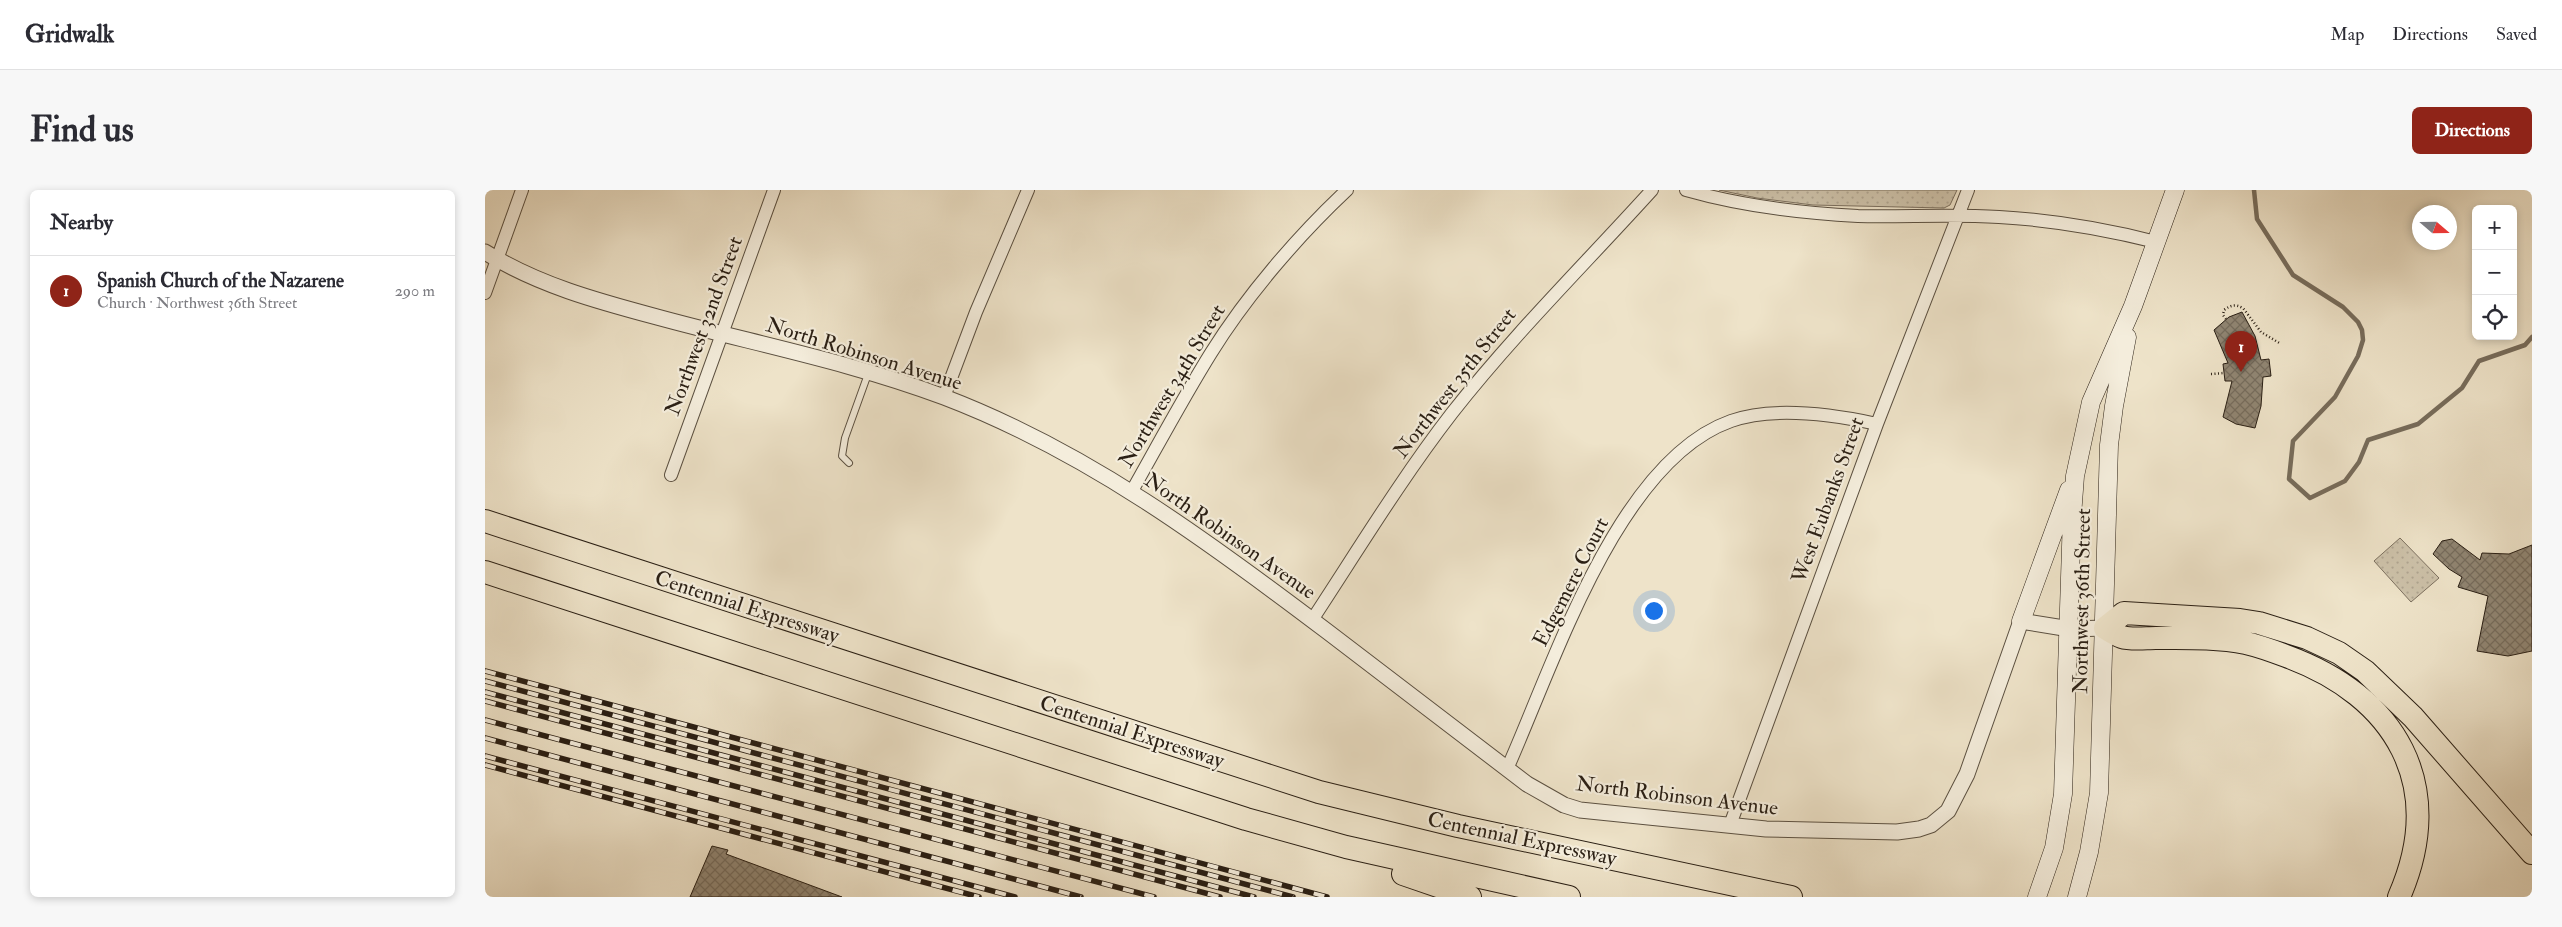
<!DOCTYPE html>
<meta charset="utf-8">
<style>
:root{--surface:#fff;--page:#f7f7f7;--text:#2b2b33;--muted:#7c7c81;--line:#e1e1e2;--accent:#8f2418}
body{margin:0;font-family:"IM FELL Double Pica",serif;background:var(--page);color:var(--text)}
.controls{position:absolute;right:15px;top:15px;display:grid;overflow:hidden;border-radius:8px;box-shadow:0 2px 8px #0003}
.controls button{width:45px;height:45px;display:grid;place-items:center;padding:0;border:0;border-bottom:1px solid var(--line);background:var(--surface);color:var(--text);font:25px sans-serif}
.compass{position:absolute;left:1927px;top:15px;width:45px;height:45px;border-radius:50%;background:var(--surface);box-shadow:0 2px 8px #0003;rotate:110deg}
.you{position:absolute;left:1168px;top:420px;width:18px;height:18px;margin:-12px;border:4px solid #fff;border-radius:50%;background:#1a73e8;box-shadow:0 0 0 8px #1a73e833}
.badge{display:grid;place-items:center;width:32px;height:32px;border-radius:50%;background:var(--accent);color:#fff;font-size:16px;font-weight:700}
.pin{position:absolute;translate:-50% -41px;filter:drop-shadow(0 1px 2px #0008)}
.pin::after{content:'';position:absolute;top:26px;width:18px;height:15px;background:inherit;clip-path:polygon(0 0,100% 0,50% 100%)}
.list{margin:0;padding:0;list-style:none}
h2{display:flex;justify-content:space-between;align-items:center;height:65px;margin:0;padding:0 20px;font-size:21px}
h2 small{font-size:16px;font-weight:400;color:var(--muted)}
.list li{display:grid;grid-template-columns:32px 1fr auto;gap:15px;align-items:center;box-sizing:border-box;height:70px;padding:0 20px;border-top:1px solid var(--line)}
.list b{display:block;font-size:19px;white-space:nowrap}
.list p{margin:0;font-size:16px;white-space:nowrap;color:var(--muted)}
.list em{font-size:16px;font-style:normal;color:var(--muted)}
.icon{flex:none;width:28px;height:28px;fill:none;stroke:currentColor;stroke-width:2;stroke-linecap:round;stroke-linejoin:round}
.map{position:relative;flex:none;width:2047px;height:707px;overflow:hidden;border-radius:8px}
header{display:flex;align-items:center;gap:30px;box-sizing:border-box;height:70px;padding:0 25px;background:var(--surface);border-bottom:1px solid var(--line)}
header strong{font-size:24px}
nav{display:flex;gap:28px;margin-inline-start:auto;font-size:18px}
.intro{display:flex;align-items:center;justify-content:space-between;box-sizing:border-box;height:120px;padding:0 30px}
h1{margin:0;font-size:35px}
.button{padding:12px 22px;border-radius:8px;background:var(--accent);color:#fff;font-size:18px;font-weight:700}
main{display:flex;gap:30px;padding:0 30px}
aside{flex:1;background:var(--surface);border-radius:8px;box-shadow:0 2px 8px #0003}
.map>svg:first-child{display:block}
.grass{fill:url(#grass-dots);stroke:#7c705f}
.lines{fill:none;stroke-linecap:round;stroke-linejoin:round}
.stream{stroke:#776c5b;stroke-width:4.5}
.building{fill:url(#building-cross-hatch);stroke:#2a1f14}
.service-casing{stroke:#5b5041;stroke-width:8}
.minor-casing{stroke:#5b5041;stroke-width:14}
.tertiary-casing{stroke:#5b5041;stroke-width:17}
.secondary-casing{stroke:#2a1f14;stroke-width:19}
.motorway-casing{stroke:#2a1f14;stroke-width:24}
.path{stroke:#2a1f14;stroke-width:2.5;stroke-dasharray:1 2.5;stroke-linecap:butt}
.service{stroke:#f4eddc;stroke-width:6}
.minor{stroke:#f4eddc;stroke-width:12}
.tertiary{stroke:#f4eddc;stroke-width:15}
.secondary{stroke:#f4eddc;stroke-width:18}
.motorway{stroke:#eee3c9;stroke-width:22}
.rail-casing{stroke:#2a1f14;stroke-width:5.5}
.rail{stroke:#f4eddc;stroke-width:4;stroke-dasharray:11;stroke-linecap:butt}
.labels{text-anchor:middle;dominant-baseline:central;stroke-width:4.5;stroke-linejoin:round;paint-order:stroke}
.street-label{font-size:21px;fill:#2a1f14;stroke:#f4eddc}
</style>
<header>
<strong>Gridwalk</strong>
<nav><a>Map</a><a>Directions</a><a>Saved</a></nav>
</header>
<div class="intro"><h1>Find us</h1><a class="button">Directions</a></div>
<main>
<aside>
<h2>Nearby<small></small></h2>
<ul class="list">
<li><span class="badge">1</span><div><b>Spanish Church of the Nazarene</b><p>Church · Northwest 36th Street</p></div><em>290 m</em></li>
</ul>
</aside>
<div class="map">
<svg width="2047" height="707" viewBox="0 0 2047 707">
<defs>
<pattern id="grass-dots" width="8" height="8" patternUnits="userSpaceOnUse" patternTransform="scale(1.25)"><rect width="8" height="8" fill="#cdc2aa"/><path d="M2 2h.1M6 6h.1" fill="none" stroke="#b0a691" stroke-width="1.8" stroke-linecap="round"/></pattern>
<pattern id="building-cross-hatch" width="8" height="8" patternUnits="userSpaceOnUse" patternTransform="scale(1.25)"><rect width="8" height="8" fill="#908572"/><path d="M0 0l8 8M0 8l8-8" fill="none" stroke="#766c5c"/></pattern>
</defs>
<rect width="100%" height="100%" fill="#eee3c9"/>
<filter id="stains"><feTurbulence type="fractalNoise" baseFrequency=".004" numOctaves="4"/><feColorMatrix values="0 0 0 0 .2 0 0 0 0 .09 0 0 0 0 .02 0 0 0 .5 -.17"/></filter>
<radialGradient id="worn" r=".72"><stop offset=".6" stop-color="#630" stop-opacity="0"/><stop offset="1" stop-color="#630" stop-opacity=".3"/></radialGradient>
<path class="grass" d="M1234,0H1472L1465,15L1459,18L1328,15L1272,8Z
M1915,348L1954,388L1926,412L1889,371Z"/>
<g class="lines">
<path class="stream" d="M1769,0L1772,29L1808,85L1858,117L1873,132L1877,140L1878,150L1873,166L1850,207L1808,251L1804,289L1825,308L1860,291L1874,272L1883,250L1933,234L1977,198L1994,171L2040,155L2047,147"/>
</g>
<path class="building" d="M1757,122L1770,146L1776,170L1784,169L1786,186L1778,187L1776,216L1770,238L1751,234L1738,227L1747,191H1740L1738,174L1743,173L1729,140L1744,127Z
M1967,349L1995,370L1997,363L2024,364L2047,355V461L2023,466L1992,461L2003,406L1973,397L1977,387L1964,379L1948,364L1957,351Z
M227,656L243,660L241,664L357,707H205Z"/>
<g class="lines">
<g class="service-casing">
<path id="service" d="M364,273L357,266L360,248L383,184"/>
</g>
<g class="minor-casing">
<path id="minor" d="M1201,0C1257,16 1315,23 1373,26C1420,27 1467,24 1514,27C1567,30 1620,39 1671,52
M0,103L37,0
M459,207L491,122L543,0
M186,285L289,0
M647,301C673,255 698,208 726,163C762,105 813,46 862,0
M827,430C873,360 916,289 967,223C1029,144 1100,74 1167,0
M1022,579C1068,477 1132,271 1246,231C1288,216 1350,225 1392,234
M1245,635L1392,234L1483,0"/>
</g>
<g class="tertiary-casing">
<path id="tertiary" d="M0,62C53,95 112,111 172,127C267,153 366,172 459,207C601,261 723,351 843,442C909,493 976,543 1042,594L1079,615L1095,620L1281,639L1412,642L1434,639L1446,635L1463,621L1482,584L1536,431L1585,439L1620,438"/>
</g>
<g class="secondary-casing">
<path id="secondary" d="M1536,431L1584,300
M1552,707L1569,658L1578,604L1587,326L1590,286L1606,212L1648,116L1690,0
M1592,707L1604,662L1614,603L1624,255L1629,216L1642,147"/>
</g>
<g class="motorway-casing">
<path id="motorway" d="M0,331L834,602L973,636L1306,707
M0,382L761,629L861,657L1084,707
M918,684L985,707
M1914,707C1963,595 1911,506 1801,466C1788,461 1774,456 1761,453C1732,447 1700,448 1671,448C1661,448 1646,450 1637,447C1631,445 1625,441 1620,438L1639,423L1755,430L1774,433L1822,448L1854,463L1880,481L1928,527L2047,663"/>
</g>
<path class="path" d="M1741,129L1738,125L1739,120C1746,115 1750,114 1758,118L1776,142L1796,154
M1726,184L1739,183"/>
<use href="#service" class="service"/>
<use href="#minor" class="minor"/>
<use href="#tertiary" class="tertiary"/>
<use href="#secondary" class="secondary"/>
<use href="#motorway" class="motorway"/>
<g class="rail-casing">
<path id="rail" d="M0,481L842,707
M0,491L808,707
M0,502L769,707
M0,511L735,707
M0,530L669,707
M0,548L596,707
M0,566L530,707
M0,575L494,707"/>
</g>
<use href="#rail" class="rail"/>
</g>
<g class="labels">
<g class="street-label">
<text transform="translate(219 136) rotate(-70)">Northwest 32nd Street</text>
<text transform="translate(379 164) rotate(17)">North Robinson Avenue</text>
<text transform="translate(970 193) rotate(-52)">Northwest 35th Street</text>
<text transform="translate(687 196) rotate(-59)">Northwest 34th Street</text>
<text transform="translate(1343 310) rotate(-70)">West Eubanks Street</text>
<text transform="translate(745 346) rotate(35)">North Robinson Avenue</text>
<text transform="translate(1086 392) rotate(-63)">Edgemere Court</text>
<text transform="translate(1597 411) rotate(-89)">Northwest 36th Street</text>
<text transform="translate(262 417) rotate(18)">Centennial Expressway</text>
<text transform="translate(647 542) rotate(18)">Centennial Expressway</text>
<text transform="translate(1192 606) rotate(7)">North Robinson Avenue</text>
<text transform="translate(1037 649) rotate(12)">Centennial Expressway</text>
</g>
</g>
<rect width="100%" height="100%" filter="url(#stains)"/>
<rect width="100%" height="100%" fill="url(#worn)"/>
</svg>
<div class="controls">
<button>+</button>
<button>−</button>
<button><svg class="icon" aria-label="locate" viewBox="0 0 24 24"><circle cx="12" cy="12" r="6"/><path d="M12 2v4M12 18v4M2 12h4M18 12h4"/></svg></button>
</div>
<svg class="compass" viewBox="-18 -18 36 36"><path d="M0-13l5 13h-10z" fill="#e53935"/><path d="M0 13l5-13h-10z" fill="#7c7c81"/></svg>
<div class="you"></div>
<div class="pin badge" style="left:1756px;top:182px">1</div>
</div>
</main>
